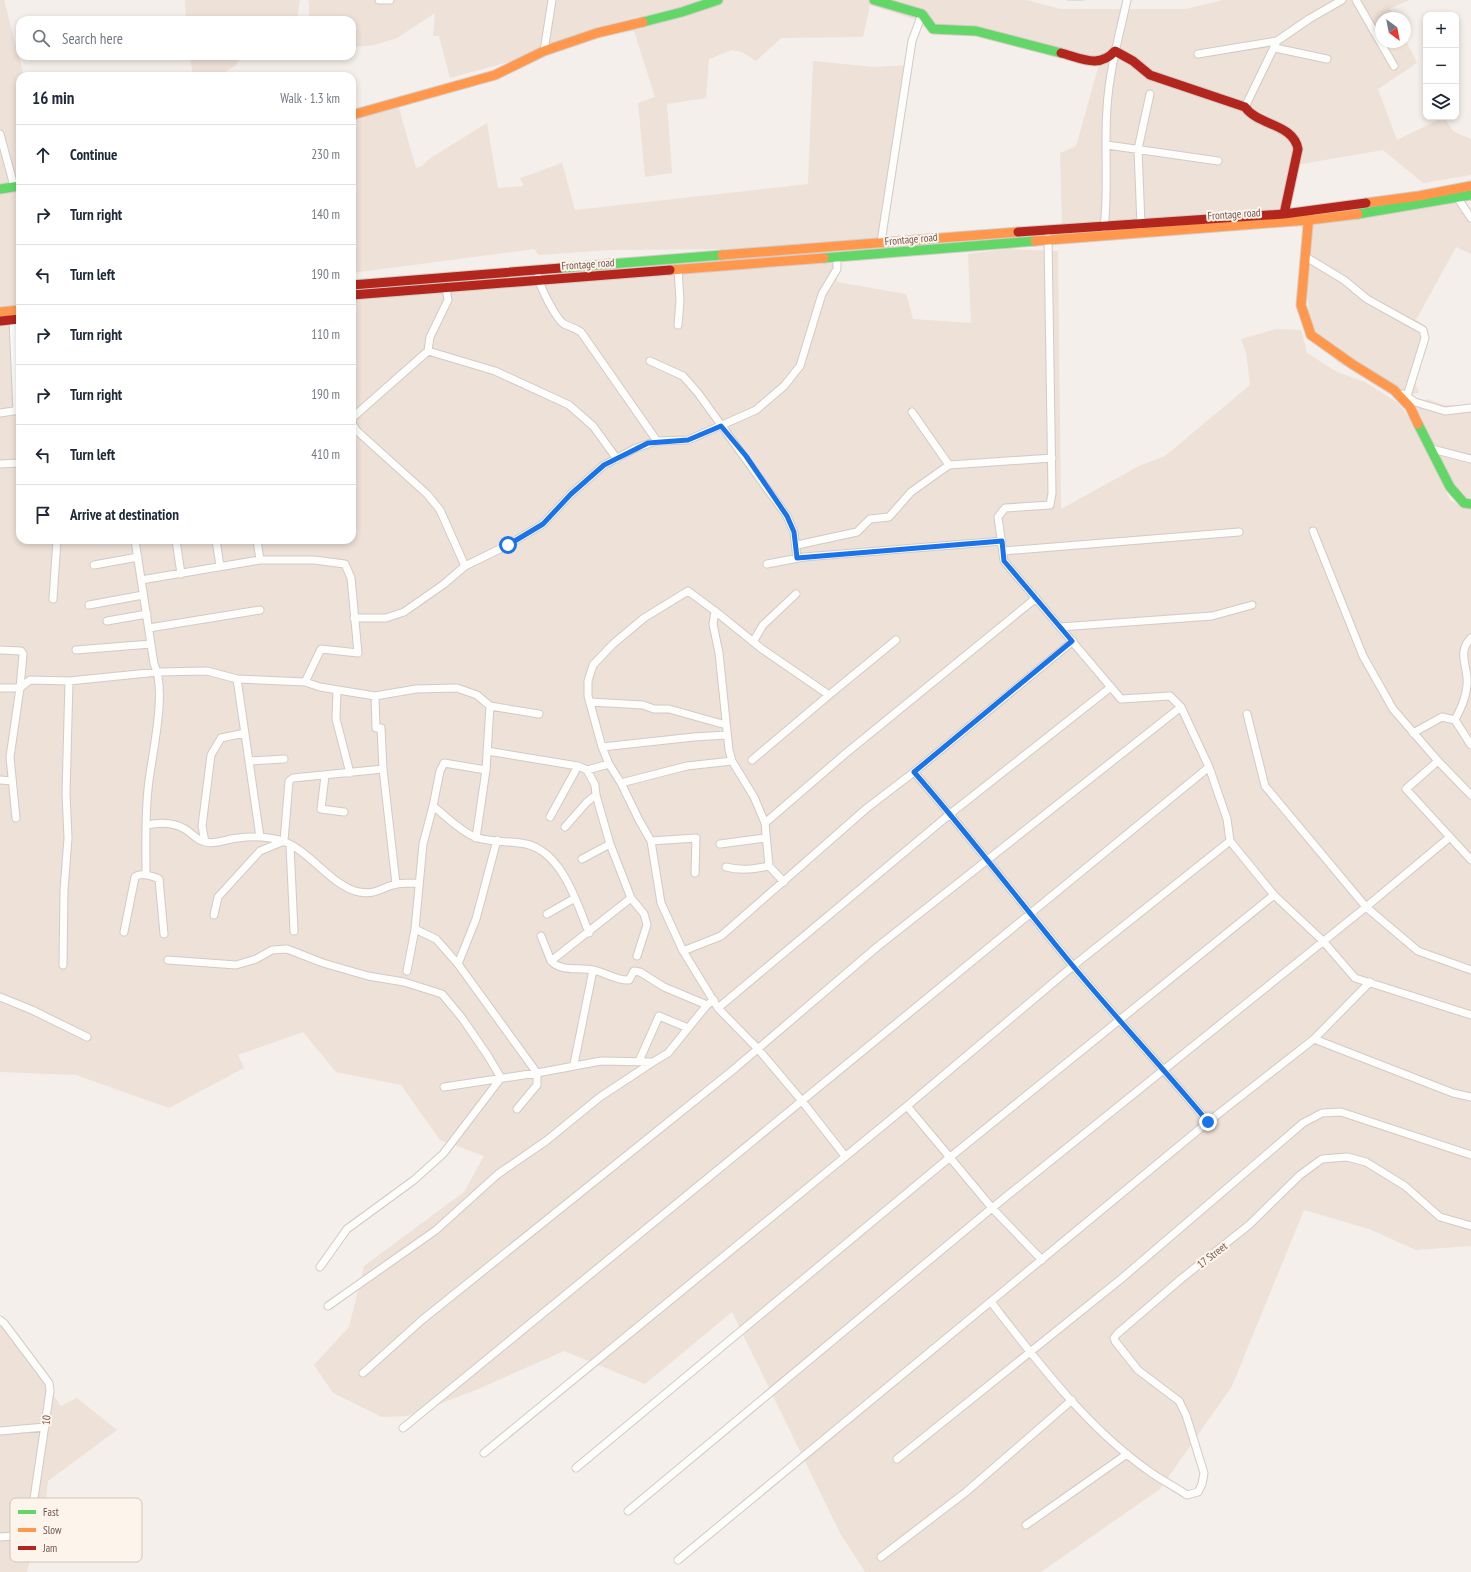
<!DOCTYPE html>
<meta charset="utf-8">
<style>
:root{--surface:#fff;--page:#f2f2f3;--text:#1f2937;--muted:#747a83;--line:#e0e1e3}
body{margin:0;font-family:"PT Sans Narrow",sans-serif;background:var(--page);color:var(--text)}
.controls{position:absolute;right:12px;top:12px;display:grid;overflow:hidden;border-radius:8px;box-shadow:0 2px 6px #0003}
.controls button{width:36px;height:36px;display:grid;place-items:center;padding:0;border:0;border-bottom:1px solid var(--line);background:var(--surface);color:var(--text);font:20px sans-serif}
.compass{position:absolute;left:1375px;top:12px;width:36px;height:36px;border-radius:50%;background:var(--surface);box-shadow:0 2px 6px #0003;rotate:148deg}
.stop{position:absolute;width:12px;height:12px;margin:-9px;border:3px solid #1a73e8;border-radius:50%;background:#fff}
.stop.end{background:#1a73e8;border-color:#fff;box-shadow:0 1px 4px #0008}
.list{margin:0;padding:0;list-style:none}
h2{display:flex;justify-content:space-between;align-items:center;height:52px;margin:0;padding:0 16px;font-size:17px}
h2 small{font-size:13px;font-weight:400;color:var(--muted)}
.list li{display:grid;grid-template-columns:26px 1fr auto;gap:12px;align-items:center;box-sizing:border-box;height:60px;padding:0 16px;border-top:1px solid var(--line)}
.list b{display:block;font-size:15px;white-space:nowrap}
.list em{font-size:13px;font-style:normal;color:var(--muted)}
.icon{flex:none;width:22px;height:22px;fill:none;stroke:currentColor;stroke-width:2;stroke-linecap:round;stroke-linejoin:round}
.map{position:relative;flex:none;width:1471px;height:1572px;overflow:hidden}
.search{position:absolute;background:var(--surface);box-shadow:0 2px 6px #0003;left:16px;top:16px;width:340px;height:44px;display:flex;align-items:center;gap:10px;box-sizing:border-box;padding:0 14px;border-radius:12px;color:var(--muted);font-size:15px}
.panel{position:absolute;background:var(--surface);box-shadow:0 2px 6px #0003;left:16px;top:72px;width:340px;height:472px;border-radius:12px}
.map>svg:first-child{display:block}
.residential{fill:#ede1d8}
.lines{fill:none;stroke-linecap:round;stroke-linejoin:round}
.stream{stroke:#cee3e3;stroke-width:2}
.street-casing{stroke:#d1cbc5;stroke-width:9}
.fast-casing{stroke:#d4ccc6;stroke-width:11}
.slow-casing{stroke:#d4ccc6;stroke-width:11}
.jam-casing{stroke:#d4ccc6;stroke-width:11}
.street{stroke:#fdfdfc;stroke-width:7}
.fast{stroke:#63d668;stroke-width:9}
.slow{stroke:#ff974d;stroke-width:9}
.jam{stroke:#b3261e;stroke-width:9}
.route{stroke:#1a73e8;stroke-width:5}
.labels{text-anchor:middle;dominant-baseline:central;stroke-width:4;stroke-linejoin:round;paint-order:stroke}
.street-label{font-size:11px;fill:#6f564e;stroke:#fdf4eb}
.key{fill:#fdf4eb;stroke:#d2c5bc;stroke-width:1}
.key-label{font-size:11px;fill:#6f564e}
</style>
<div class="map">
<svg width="1471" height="1572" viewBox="0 0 1471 1572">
<rect width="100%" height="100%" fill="#f4efea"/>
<path class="residential" d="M0,0H4L24,76H20V309L0,312Z
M185,0H300L297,20H186Z
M307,0H1027L1060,9H1186L1223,0H1410L1390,8L1395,18H1381V42H1405V39L1417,63L1378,89L1397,140L1444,117L1454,132L1471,139V175L1423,183L1383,150L1290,166L1282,210L1062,225L1060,153L1076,146L1100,61L1021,37L920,21L870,5L863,37L781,38L756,61L742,52L732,50L709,59L706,98L667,104L672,173L645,177L638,103L655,97L634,31L595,38L450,78L439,36H433L435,13L397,38L374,45L352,47V20H309V1Z
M190,56H241L236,65L219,76H193Z
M813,61L874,67L907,65L878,239L742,249L609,250L539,255L534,249L352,273V118L398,105L416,168L422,166L429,159L487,123L498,188L524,186L520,178L562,163L575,210L808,184Z
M1454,200L1471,223V254L1456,247L1416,320L1422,324L1427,331V338L1414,381L1419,393L1410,394L1340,364L1314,341L1307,296L1313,225Z
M1006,249L1058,251L1061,509L1139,466L1165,456L1250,385L1246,352L1241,339L1276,329L1301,330L1307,353L1337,372L1365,382L1398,403L1416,426L1450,500L1471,510V1246L1416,1250L1369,1229L1304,1210L1232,1386L1160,1489L1041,1572H865L840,1533L732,1312L645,1384L564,1351L476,1390L408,1416L382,1417L333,1393L314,1365L349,1327L364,1266L464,1192L484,1156L440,1140L401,1085L336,1072L303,1032L238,1055L244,1068L169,1108L76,1075L0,1072V326L20,325V540H352V299L838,262L837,282L906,294L913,319L971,323L968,254Z
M1427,399L1444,405L1471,406V500L1461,495L1450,480L1415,407Z
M0,1324L61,1406L77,1398L117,1430L48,1481L46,1497L27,1572H0Z"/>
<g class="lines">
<path class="stream" d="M1068,0H1083"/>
<g class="street-casing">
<path id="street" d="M379,0H390
M1356,0L1394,66
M1275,48L1327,59
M544,51L552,0
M1198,54L1277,41
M1245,107L1277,41L1309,19L1342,0
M0,134L14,186
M1107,145L1218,161
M1455,194L1471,218
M1141,225L1138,149L1150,94
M1104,228C1109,188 1104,148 1107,108C1109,72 1119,36 1127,0
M1048,237L1052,493L1050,505L1005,508L998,517L1004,561L1121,699L1170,696L1181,707L1209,767L1227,819L1230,841L1274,895L1323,941L1355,978L1471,1015
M881,242L912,41L922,14
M1306,257L1344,280L1367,299L1423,330L1425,338L1407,396
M538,277C540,287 556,319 564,324C570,327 575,328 581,332L657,441
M13,320L17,411
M678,325L680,301L678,269
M428,351L495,371L569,405L593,426L617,459
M650,361L683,376L698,393L787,516L794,532L797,558
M1403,394L1415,402L1445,411L1471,408
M912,412L949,465
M0,413L20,410
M352,418L428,351L430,337L448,300L446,288
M352,423L357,431L427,494L440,510L465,566
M1432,449L1471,459
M0,464L20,463
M1313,531L1363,656L1393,709L1438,761L1471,795
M135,540L154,664C168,691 151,757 148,789C145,817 146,846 146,875
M176,540L181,574
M216,540L220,566
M257,540L260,560
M797,545L857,532L870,519L889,517L911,492L949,465L1052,458
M1003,551L1239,532
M767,564L804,557L1002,541
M94,565L138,557
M141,580L260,560H314L345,564L351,578L358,653L321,649L305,682
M53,599L57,540
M89,605L143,595
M715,611L713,624L719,653L729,750L732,761L754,797L765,823L769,866L784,882
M354,618H386L404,612L444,584L465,566L508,545L543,524L571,494L604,465L636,448L657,441L688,440L756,410L784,386L800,366L822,294L837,269V257
M107,621L147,614
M1060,627L1212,616L1252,605
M149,628L260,610
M753,642L763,625L796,594
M0,650L21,651L23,654L20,688L10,757L16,818
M76,650L151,644
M237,679L260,837
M0,688H20L30,680L69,681L158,672L207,671L237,679L305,682L320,687L375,696L416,689L457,688L477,695L490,706L539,714
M337,690L336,719L350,773
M375,696L376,728H381L383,769
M590,702L643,705L654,709H669L726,725
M1247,714L1265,786L1366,907L1418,951L1471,970
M1455,720C1461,708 1466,698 1467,685C1469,667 1456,653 1471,638
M1413,733L1442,717L1455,720L1471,745
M602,747L694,737L727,735
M487,751L578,766L587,770L609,764
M752,760L829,695
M249,761L284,759
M1438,761L1406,789L1471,860
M587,770L595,785L596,795L610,844L631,898L644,914L647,925L637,956
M914,772C969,835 1020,902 1073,966C1117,1019 1164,1069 1208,1122L1314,1039L1370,982
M325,776L321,809L344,812
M0,780L12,781
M621,783L687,766L732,761
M433,806C446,816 460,831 475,837C487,842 512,841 526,844C562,852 577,903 589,933
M550,817L578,766
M765,823L845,754L1036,598
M147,825C160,822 173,822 185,829C192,833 196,840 205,842C217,845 226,839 238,838C252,836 270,837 283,841C310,851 334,888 359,892C378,895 381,887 397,884C403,883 411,883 418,883
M565,827L587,802L596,795
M476,838L486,770L490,706
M651,841L696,838L695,873
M205,842L202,826L211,755L221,738L245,733
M720,844L765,838
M290,845L294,931
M582,859L610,844
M726,867C741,871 754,869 769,866
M631,898L551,961C561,972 579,967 593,970C605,972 616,981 629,980L634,971L640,972L664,987L707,1005
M547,914L575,898
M214,915L218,897L260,851L284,841L289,781L293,778L383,769L396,884
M415,929L436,939L458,964L537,1073V1085L517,1109
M124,932L135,877C141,872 152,876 159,879L164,934
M541,936L551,961
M683,951L721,936L867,808L914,772L1073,641
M168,960L236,965L256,959L272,950L287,949L323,963L368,976L404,982L442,994L462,1018L488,1056L501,1078L443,1154L414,1180L347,1229L320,1267
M458,964L476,919L497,840
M63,965L64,890L68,838L66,793L69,681
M407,971L415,929L423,844L433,806L440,771L444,763L486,770
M0,997L32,1010L87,1037
M718,1008L950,814L1111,687
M1314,1039L1453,1093L1471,1097
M639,1061L659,1016L688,1028
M574,1064L593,970
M444,1087L537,1073L601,1061L653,1062
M907,1106L992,1208L1042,1260
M845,1156L802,1101L758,1049L718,1008L683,951L661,903L651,841L639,820L621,783L609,764L602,747L588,696V681L593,665L613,644L644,618L688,591L715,611L762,649L829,695L896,640
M991,1302C1037,1361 1085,1425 1146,1469C1159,1479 1174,1486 1187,1495L1198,1492L1202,1484L1204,1473L1186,1415L1179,1401L1138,1370L1115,1341L1114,1338L1117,1334L1181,1279L1249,1225L1300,1175L1322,1159L1347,1157L1366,1162L1405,1186L1440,1217L1471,1226
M328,1306L436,1230L498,1174L546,1141L600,1097L653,1062L668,1053L707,1005L714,1000
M0,1320L4,1323L49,1383L50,1391L29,1532L26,1535L0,1537
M363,1373L422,1320L733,1070L877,947L1181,707
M403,1428L1209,767
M0,1431L45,1427
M484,1453L907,1106L1073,966L1230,841
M897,1459L1121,1279L1303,1123L1322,1113L1341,1112L1471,1155
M576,1468L949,1158L1274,895
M628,1511L992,1208L1366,907L1450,837
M1026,1525L1127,1454
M881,1557L966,1492L1072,1400
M678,1560L1208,1122"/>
</g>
<g class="fast-casing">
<path id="fast" d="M874,0L922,14L933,29L976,31L1061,53
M643,22L682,12L718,0
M0,189L20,186
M1358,214L1471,195
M824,258L1035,241
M561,268L722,255
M1418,424L1450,487L1464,503L1471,504"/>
</g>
<g class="slow-casing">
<path id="slow" d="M352,115L495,75L544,51L597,33L643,22
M1366,203L1419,196L1471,186
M1309,214L1301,305L1311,335L1352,364L1394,390L1410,407L1418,424
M1035,241L1309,220L1358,214
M722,255L1018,232
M670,270L824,258
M0,312L20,310"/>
</g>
<g class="jam-casing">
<path id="jam" d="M1061,53C1081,58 1099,69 1115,51L1133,61L1150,75L1245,107C1258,126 1293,123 1298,149L1284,214
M1018,232L1284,214L1366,203
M352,285L561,268
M352,295L670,270
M0,321L20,319"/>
</g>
<use href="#street" class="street"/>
<use href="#fast" class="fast"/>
<use href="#slow" class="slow"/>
<use href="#jam" class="jam"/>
</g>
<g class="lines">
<path class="route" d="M508,545L543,524L571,494L604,465L648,443L688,440L721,426L746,456L787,516L794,532L797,558L1002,541L1004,561L1072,641L914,772C969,835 1020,902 1073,966C1117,1019 1164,1069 1208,1122"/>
</g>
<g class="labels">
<g class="street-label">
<text transform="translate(1234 214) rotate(-4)">Frontage road</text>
<text transform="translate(911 239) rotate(-5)">Frontage road</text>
<text transform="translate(588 264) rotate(-4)">Frontage road</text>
<text transform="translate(1212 1255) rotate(-38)">17 Street</text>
<text transform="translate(46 1420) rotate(-84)">10</text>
</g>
</g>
<rect x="10" y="1498" width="132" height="64" rx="6" class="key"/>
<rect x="18" y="1510" width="18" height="4" fill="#63d668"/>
<rect x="18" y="1528" width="18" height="4" fill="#ff974d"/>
<rect x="18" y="1546" width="18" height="4" fill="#b3261e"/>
<g class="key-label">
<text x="43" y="1516">Fast</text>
<text x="43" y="1534">Slow</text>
<text x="43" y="1552">Jam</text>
</g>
</svg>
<div class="controls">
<button>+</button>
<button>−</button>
<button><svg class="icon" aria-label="layers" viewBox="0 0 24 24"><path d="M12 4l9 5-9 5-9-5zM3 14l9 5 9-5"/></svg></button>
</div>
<svg class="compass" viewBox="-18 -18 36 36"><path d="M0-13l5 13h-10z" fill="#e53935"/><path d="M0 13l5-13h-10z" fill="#747a83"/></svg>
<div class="stop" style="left:508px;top:545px"></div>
<div class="stop end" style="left:1208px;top:1122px"></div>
<div class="search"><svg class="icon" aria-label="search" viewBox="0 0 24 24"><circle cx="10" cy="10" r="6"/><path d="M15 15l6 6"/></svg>Search here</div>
<section class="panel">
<h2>16 min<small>Walk · 1.3 km</small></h2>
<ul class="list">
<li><svg class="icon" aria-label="ahead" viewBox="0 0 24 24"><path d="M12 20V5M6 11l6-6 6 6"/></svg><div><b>Continue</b></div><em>230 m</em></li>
<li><svg class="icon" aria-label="right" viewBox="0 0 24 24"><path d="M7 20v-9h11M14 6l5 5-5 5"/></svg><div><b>Turn right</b></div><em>140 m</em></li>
<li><svg class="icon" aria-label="left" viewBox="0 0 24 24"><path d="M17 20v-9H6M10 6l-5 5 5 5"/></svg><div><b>Turn left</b></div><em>190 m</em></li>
<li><svg class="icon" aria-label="right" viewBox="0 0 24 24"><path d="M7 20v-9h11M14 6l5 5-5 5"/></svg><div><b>Turn right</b></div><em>110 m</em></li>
<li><svg class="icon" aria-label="right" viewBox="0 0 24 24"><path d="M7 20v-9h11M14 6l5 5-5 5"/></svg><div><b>Turn right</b></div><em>190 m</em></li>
<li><svg class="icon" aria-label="left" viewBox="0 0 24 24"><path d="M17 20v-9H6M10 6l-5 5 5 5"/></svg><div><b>Turn left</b></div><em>410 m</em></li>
<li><svg class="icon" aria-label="arrive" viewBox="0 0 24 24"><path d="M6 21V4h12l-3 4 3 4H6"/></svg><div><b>Arrive at destination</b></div></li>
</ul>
</section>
</div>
